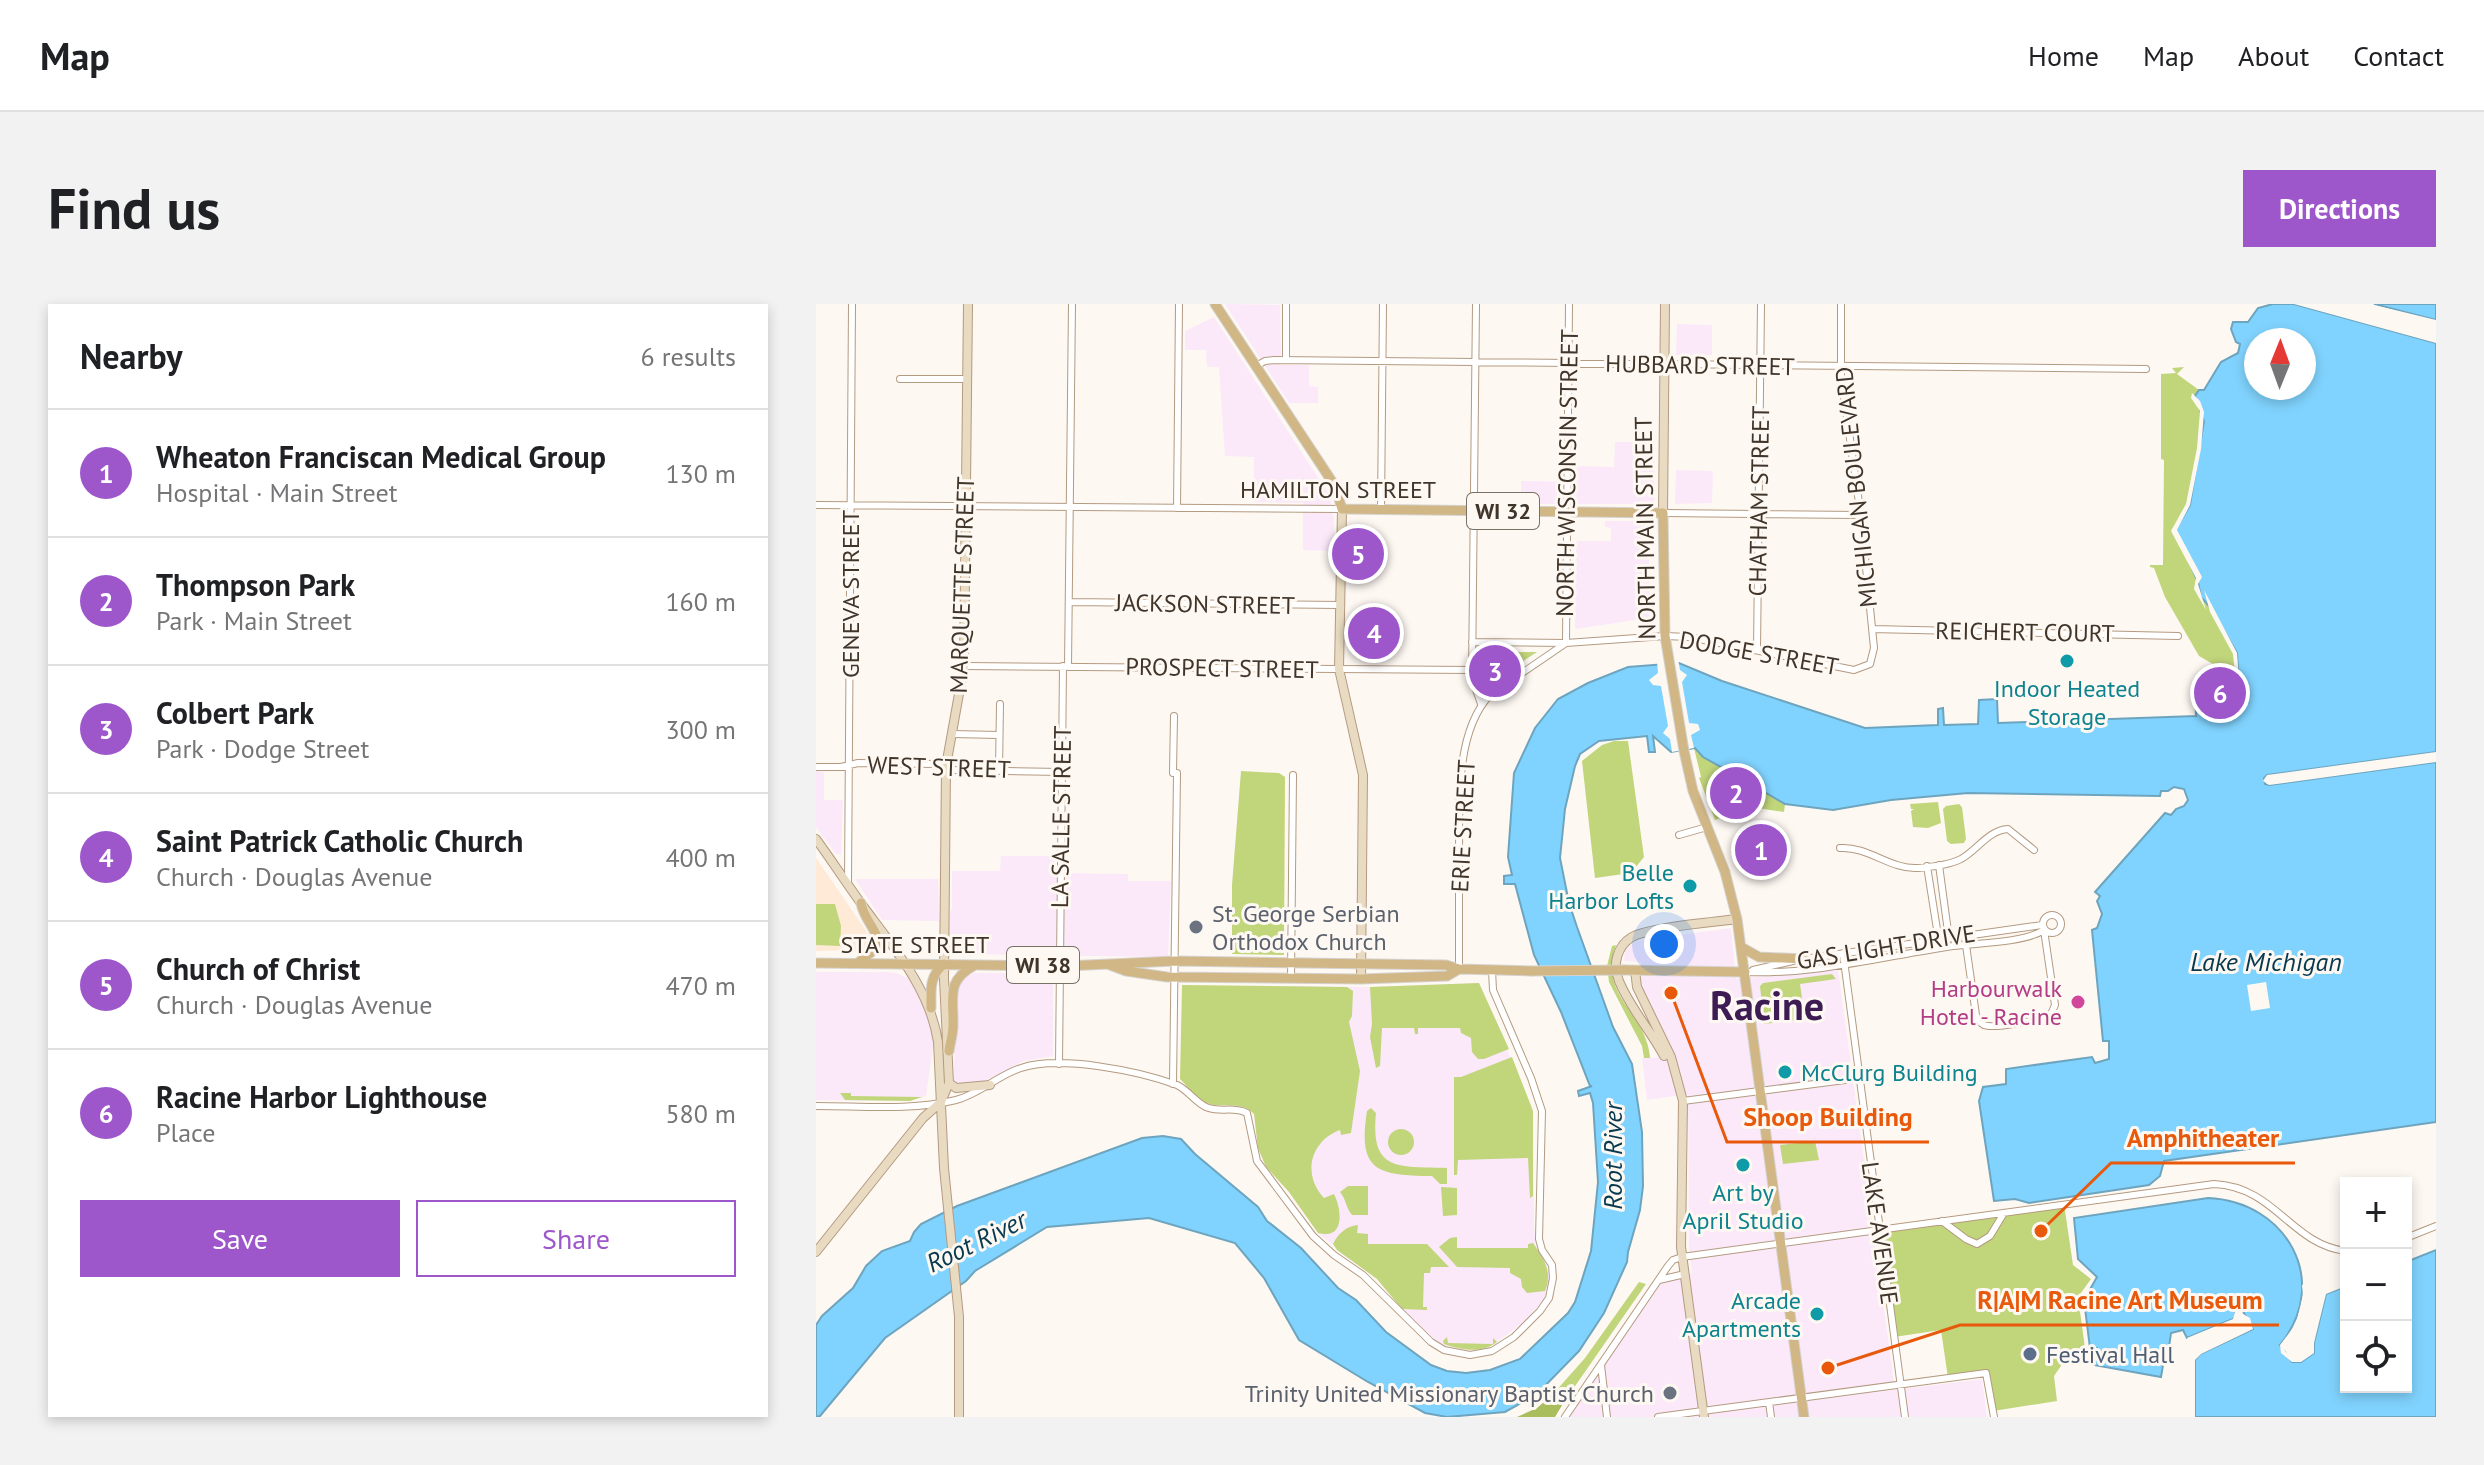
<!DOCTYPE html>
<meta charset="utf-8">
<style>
:root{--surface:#fff;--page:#f2f2f2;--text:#202124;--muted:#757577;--line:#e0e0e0;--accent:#9e57cb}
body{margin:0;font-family:"PT Sans",sans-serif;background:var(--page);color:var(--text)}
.controls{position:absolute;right:24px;bottom:24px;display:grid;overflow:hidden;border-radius:0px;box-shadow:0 4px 12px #0003}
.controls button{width:72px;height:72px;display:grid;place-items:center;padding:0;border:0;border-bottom:2px solid var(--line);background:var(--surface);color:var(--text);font:40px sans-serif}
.compass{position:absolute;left:1428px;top:24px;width:72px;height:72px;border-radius:50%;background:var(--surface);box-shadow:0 4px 12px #0003;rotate:1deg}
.you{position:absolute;left:848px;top:640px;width:28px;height:28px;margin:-20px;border:6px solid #fff;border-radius:50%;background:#1a73e8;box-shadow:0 0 0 12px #1a73e833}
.badge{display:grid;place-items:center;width:52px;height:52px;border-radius:50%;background:var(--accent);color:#fff;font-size:26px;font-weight:700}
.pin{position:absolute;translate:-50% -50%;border:4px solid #fff;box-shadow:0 2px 8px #0006}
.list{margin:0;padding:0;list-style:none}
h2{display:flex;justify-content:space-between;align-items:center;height:104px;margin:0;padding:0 32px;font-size:34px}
h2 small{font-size:26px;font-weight:400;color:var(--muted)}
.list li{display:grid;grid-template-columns:52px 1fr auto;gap:24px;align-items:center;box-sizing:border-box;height:128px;padding:0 32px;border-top:2px solid var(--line)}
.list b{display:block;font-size:30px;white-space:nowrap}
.list p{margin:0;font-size:26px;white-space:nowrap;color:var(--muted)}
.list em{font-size:26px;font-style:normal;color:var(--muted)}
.actions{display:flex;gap:16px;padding:24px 32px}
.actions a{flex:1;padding:18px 0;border:2px solid var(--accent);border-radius:0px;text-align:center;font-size:28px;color:var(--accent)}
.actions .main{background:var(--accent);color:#fff}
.icon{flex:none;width:44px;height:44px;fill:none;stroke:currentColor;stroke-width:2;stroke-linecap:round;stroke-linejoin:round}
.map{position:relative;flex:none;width:1620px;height:1113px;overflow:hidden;border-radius:0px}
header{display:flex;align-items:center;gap:48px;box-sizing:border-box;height:112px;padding:0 40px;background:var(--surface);border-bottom:2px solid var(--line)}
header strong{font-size:38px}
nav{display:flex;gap:44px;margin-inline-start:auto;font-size:28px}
.intro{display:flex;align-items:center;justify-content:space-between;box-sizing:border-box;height:192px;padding:0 48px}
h1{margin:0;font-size:56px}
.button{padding:20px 36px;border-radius:0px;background:var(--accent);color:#fff;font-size:28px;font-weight:700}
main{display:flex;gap:48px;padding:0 48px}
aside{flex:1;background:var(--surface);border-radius:0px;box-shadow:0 4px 12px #0003}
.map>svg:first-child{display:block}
.commercial{fill:#fbe9fa}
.built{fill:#feead6}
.green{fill:#c1d57b}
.forest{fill:#a9bd5c}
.water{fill:#80d3fe;stroke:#6da4be;stroke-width:2;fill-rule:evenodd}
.pier{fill:#fef8f3}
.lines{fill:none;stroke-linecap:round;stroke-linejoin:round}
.street-casing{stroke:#b49a80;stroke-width:8}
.secondary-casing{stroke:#b49a80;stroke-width:10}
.primary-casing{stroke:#d5d3d0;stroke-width:11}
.street{stroke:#fff;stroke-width:6}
.secondary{stroke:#e8dbc2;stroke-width:8}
.primary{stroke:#d1b686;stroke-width:9}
.primary-bridge-casing{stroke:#d5d3d0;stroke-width:11;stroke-linecap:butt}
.primary-bridge{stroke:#d1b686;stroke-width:9}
.culture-dot{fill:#0f9aa8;stroke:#fef8f3;stroke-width:3}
.worship-dot{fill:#6b7280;stroke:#fef8f3;stroke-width:3}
.hotel-dot{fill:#d1479c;stroke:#fef8f3;stroke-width:3}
.service-dot{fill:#5c6f8a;stroke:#fef8f3;stroke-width:3}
.labels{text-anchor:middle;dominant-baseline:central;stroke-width:6;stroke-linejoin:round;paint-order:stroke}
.shield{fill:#fef8f3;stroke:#797066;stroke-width:2}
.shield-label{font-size:22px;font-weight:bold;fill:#40352a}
.street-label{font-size:24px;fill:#40352a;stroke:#fef8f3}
.culture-label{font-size:24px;fill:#0d838f;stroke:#fef8f3}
.worship-label{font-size:24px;fill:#5b616d;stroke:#fef8f3;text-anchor:start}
.hotel-label{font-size:24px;fill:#b23c85;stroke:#fef8f3;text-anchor:end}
.service-label{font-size:24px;fill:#4e5e75;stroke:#fef8f3;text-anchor:start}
.water-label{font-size:26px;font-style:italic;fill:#07394f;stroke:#fef8f3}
.town-label{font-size:40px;font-weight:bold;fill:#3d1b53;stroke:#fef8f3}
.leader{fill:none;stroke:#e8590c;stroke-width:3}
.callout-dot{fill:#e8590c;stroke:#fef8f3;stroke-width:3}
.callout-label{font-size:26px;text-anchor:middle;font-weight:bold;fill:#e8590c;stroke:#fef8f3;stroke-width:6;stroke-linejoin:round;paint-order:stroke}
</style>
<header>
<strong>Map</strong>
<nav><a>Home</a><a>Map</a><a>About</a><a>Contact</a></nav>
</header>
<div class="intro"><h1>Find us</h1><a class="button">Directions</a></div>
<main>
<aside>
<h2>Nearby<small>6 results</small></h2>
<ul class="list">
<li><span class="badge">1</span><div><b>Wheaton Franciscan Medical Group</b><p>Hospital · Main Street</p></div><em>130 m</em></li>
<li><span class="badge">2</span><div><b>Thompson Park</b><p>Park · Main Street</p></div><em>160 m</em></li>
<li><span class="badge">3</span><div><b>Colbert Park</b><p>Park · Dodge Street</p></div><em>300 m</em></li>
<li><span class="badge">4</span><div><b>Saint Patrick Catholic Church</b><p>Church · Douglas Avenue</p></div><em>400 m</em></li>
<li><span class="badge">5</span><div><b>Church of Christ</b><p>Church · Douglas Avenue</p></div><em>470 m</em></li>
<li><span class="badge">6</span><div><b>Racine Harbor Lighthouse</b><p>Place</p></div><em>580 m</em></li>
</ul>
<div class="actions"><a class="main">Save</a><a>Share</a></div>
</aside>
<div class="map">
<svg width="1620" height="1113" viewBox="0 0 1620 1113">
<rect width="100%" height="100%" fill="#fef8f3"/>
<path class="commercial" d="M409,0L464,1L465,61H493V82L502,83V99H473Z
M398,13L514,192L518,215V247L487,246V199L438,198V153L409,152L403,63H391L390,46H369V27Z
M861,20L896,21V51H860Z
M799,138H839L838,200H705V177L757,178V162L798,163Z
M860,166L897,167L896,199L859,200Z
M789,217H833V314L759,325L760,237H795V224L789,223Z
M0,467L8,468V496H27L25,551L19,549L0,523Z
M185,552H239V569L312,570V577H355L352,653L135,650L133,646V612L136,604V567H184Z
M39,575H122L123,617L66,616Z
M915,624L920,675L1022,665L1079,1086L1166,1075L1171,1113H753L847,977L876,969L873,946L872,790L831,796L826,754L855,753L825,683V658L808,657L809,647L820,637Z
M0,668H71L80,669L94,675L109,699L118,735L110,792L94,797L0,796Z
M156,669H237V752L207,757L163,781H140L138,775L139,684L149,671Z
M663,679L717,807L718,925L720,942L731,961L733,973L729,994L707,1019L675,1042L653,1046L625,1041L586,1005L561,975L502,929L473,888L450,863L442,844L438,810L435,805L428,802L393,800L364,775L468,682L554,683Z"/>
<path class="built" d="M0,554L55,634L54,642L50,646L0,647Z"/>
<path class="green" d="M1368,63L1361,70L1383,86L1379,92L1387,107L1376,261L1385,293L1395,304L1421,349L1423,375L1383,352L1349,293L1338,264L1334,263V261H1347L1348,156L1345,155V70L1360,69L1356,64Z
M666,348H721L665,385Z
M798,437H812L828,553L815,569L779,574L766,457L786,441Z
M878,444L969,500L968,508L935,503L899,516L883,474L885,473Z
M425,467L463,469L469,473L468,651L416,650V581Z
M1122,498L1125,519L1112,524L1097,523L1095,507L1098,505H1095L1094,500Z
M1143,500L1146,503L1150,535L1148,539L1135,540L1131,537L1127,505L1130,502Z
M0,600H19L25,622L24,642L0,641Z
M800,641C781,692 831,708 834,754H828L826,742L793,678L791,662L796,642Z
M1016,670L1020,675L984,680L989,715L948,720L944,682L947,679Z
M663,679L693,745L668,755H662L656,748L655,734L645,729L644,724H602V730H599L598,724H566L564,762L560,764L554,733L556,720L554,683Z
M366,681L531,683L537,687L536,712L533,718L544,767L535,829L525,831L524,826C494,837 486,871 508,894L518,890C526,906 529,936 502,929L473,888L450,863L442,844L438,810C426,797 410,804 394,800C383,798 372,783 364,775Z
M696,753L717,807V892L714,894L712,854L642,856L641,871H638V773H645Z
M24,789H35V792L106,793L94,797L29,796Z
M555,804L560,809C554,869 583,862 631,864V880H624L616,872C563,871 541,869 551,807Z
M572 838a13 13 0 1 1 26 0a13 13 0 1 1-26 0Z
M999,837L1003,856L967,860L964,841Z
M532,882H552V911H536C530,904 530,895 524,888Z
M625,883L641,884V911L627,912Z
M1248,900L1257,961L1275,975L1262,993L1269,1044L1256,1046L1238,1072L1241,1097L1177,1107L1169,1069L1132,1074L1125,1026L1078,1033L1063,926Z
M542,921L541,929L552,930V940H611L633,963H615L614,969H608L607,1003H611V1006L586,1005L561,975L521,946L517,940C522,930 530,922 542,921Z
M641,933V944H712V940L717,939C728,955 737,968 729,987L711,989L706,983L705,975L694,969V964L641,963L623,943L634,934Z
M823,978L830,980L748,1098L738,1089L769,1054Z
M631,1033L632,1039L677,1040V1034L681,1038C666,1050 645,1046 628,1040L627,1037Z"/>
<path class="forest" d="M738,1089L748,1098L739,1113H701L721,1104Z"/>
<path class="water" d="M1457,0H1478L1620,39V448L1451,471L1448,474L1449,480L1453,481L1620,458V818L1348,857L1344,872L1333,881L1213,899L1199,895L1178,897L1163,797L1167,783L1190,780V765L1276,753L1279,759L1293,755V737H1287L1276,626L1281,624L1286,610L1281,597L1284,592L1279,588L1349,509L1355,511L1360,505L1368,502L1372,496L1368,485L1358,483L1352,487H1345L1344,492L1152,489L1075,496L1017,506L969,500L923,473L919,467L914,468L887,453L879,444L855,448L837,432L839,448H833L831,432L783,437L764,450L759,462L749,505L744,554L753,599L761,623L797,723L816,760L826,828L827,882L824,906L812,948L811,958L788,1009L763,1047L720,1091L689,1108L631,1113L609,1109L552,1078L483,1036L448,974L419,939L333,914L231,923L159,967L150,977L69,1034L4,1112L0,1113V1021L6,1012L37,984L50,962L66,947L94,937L98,928L105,920L141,902L326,834L347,832L365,835L379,850L442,903L451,917L485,944L522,984L540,996L570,1028L615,1061L631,1067L650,1069L674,1066L704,1055L752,1009L759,998L775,947L782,878L777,799L774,789L763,792L762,787L776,782H774L745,708L718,651L699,580H688V572L696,571L692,553L698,469L719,424L742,395L772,379L812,363L863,359L906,377L1049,424L1122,421V405L1127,404L1128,421L1162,420L1163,396L1181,395L1182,419L1380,412L1379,389L1390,388L1392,411L1425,407L1421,349L1395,304L1385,293L1382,278L1359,227L1374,201L1388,117L1379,92L1383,86H1388L1405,58L1422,49L1424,40L1420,38L1415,25L1417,18H1432L1442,4ZM1440,36H1488V84H1440Z
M1558,0H1620V16Z
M1392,894C1470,897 1516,977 1464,1041L1476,1058H1485L1498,1049V1039L1510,990L1530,982V1083H1590V958L1620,946V1113H1379V1056L1384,1050L1437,1025L1425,1004H1419L1420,1013L1417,1015L1371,1034L1367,1026L1355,1029L1353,1043H1350L1345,1073L1278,1061L1281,1044H1274L1268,996L1281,973L1262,955L1258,914Z"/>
<path class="pier" d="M1478,0H1493L1560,18L1620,35V39Z
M1554,0L1620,16V20L1557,4Z
M1376,89L1384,97L1388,108L1385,145L1374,201L1361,226L1386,273L1382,280L1390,306L1378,285L1380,274L1355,227L1370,200L1381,144L1384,107L1375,94Z
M1388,286L1421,349L1423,375L1419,370L1417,350L1394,308Z
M862,355L864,366L871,371L866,378L873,419L882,420L884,426L875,431L878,444L856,448L854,435L847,429L852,422L845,382L837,381L833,376L842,369L841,357Z
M1620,448V452L1451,476L1620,454V458L1453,481L1447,477L1451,471Z
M1450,678L1454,704L1435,707L1431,681Z
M1530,978V982L1510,990L1498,1039V1049L1485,1058H1476L1465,1049L1464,1041L1480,1020L1487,991L1486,981L1490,979L1491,991L1487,1008L1481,1026L1468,1042L1469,1047L1477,1054H1484L1494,1048L1507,988Z
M1421,1001L1424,1002L1427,1010L1434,1014L1437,1025L1385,1050L1379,1056V1113H1375L1376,1054L1383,1047L1431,1025L1433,1020L1424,1013L1419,1019L1396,1029L1373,1038L1371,1034L1417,1015Z"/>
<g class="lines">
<g class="street-casing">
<path id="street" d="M660,0L656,374L665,400
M470,56V0
M440,62L449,57L458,56L1330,65
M84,75H151
M0,201L526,205
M361,204L363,0
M565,205L567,0
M847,209L1044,211
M253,298L524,301
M1056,325L1362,332
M656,338L750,339L849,332L873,333L1038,366L1054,360L1058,344L1045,213L1025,71V0
M750,339L753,0
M941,346L945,0
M148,362L656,366
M252,363L256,0
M136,430L183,431
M0,463H25L42,459L121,460L139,466L246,468
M183,466L184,400
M863,531L891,523
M1024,544C1052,542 1075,566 1102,564C1115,563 1133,561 1145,555C1161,546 1173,526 1192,525L1218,546
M1123,561L1133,635
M1111,562L1123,638
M32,580L36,0
M1227 620a9 9 0 1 1 18 0a9 9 0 1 1-18 0Z
M1027,649L1089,1113
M988,655L1226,621
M643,665C643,630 643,594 643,559C644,508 637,430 674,391L750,339
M937,666L977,657
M929,668C999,671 1069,652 1137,642C1162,639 1207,639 1228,626L1239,701L1235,710C1226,716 1178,725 1168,721C1163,718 1162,716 1160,711L1150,641
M475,674L477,471
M243,760L247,362
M357,780L361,469H357L358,412
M867,797L1044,774
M0,802C46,802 95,807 140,796C164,790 182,771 205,764C244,751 323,767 361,781C372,786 379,798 390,803C403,809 418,802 431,809L441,857L497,932L518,951L547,971L615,1038L628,1046L654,1051L676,1047L698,1033L724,1007L733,994L737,974L736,961L726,946L723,935L726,807L715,774L677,686L676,666
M1126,917L1150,935L1161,940L1174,932L1188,909
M1590,934L1620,922
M843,976L869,970
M785,1061L791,1113
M953,1098L955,1113
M749,1113L852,962L857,956L866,953L1398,880C1460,883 1474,940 1530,947
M842,1113L1170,1069L1178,1113"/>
</g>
<g class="secondary-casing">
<path id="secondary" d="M526,205L523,365L547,471L545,675
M847,209L849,0
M0,535C16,557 31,580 47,602C78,644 114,685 122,738L128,864L143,1013V1113
M819,666L821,683L855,753L867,797L865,943L888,1113
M848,752C835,727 814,704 803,677C796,661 801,642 816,633C833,623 899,618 921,615
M133,779L140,784L174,781
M0,948L107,814L125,798L133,779L128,675L130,462L148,362L152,0"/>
</g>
<g class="primary-casing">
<path id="primary" d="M399,0L519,182L526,205L847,209L849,332L868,447L877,487L909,568L921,615L988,1113
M925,643L943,653L989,655
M43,658L63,642C62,626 48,616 45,599
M0,659L250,662L359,657L630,661L643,665L715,667
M294,661L310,667L351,673L545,675L631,672L643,665
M808,666L929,668
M115,704C115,686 113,672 128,660
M133,747C134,739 137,730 137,722C138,694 129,677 159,661"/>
</g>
<use href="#street" class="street"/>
<use href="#secondary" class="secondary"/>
<use href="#primary" class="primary"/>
<g class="primary-bridge-casing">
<path id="primary-bridge" d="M715,667L808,666"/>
</g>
<use href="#primary-bridge" class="primary-bridge"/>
</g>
<g class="culture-dot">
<circle cx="1251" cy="357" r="8"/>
<circle cx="874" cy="582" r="8"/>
<circle cx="969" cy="768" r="8"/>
<circle cx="927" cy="861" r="8"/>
<circle cx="1001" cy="1010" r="8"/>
</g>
<g class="worship-dot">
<circle cx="380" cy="623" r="8"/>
<circle cx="854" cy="1089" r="8"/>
</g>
<circle class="hotel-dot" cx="1262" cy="698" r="8"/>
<circle class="service-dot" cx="1214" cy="1050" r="8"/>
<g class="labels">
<g class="shield">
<rect x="651" y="189" width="72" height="36" rx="6"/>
<rect x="191" y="643" width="72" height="36" rx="6"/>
</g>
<g class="shield-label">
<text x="687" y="207">WI 32</text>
<text x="227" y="661">WI 38</text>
</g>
<g class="street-label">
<text transform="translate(884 61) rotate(1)">HUBBARD STREET</text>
<text transform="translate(751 169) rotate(-89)">NORTH WISCONSIN STREET</text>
<text transform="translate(1040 183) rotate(-96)">MICHIGAN BOULEVARD</text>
<text x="522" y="185">HAMILTON STREET</text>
<text transform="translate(943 197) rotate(-89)">CHATHAM STREET</text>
<text transform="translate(829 224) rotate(-91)">NORTH MAIN STREET</text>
<text transform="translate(146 281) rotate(-88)">MARQUETTE STREET</text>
<text transform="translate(34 290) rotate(-90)">GENEVA STREET</text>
<text transform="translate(389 300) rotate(1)">JACKSON STREET</text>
<text transform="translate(1209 328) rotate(1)">REICHERT COURT</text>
<text transform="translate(943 349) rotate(10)">DODGE STREET</text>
<text transform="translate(406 364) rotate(1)">PROSPECT STREET</text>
<text transform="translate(123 463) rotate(2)">WEST STREET</text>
<text transform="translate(245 513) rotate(-89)">LA SALLE STREET</text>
<text transform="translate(647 522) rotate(-87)">ERIE STREET</text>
<text x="99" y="640">STATE STREET</text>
<text transform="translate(1070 643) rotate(-9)">GAS LIGHT DRIVE</text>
<text transform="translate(1064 929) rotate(82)">LAKE AVENUE</text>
</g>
<g class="culture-label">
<text x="1251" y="384">Indoor Heated<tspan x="1251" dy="28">Storage</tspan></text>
<text x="858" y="568" text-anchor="end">Belle<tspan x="858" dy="28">Harbor Lofts</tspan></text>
<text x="985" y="768" text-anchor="start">McClurg Building</text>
<text x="927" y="888">Art by<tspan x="927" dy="28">April Studio</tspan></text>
<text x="985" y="996" text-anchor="end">Arcade<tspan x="985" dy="28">Apartments</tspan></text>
</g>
<g class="worship-label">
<text x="396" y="609">St. George Serbian<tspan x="396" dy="28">Orthodox Church</tspan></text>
<text x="838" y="1089" text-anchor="end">Trinity United Missionary Baptist Church</text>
</g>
<g class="hotel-label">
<text x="1246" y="684">Harbourwalk<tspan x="1246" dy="28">Hotel - Racine</tspan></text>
</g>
<g class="service-label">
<text x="1230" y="1050">Festival Hall</text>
</g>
<g class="water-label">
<text x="1450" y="657">Lake Michigan</text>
<text transform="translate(796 852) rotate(-90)">Root River</text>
<text transform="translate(160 937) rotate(-26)">Root River</text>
</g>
<g class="town-label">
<text x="951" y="701">Racine</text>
</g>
</g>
<path class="leader" d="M855 689L911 838H1113M1225 927L1295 859H1479M1012 1064L1144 1021H1463"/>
<g class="callout-dot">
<circle cx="855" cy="689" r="8"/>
<circle cx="1225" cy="927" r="8"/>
<circle cx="1012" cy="1064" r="8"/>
</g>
<g class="callout-label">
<text x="1012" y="822">Shoop Building</text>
<text x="1387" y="843">Amphitheater</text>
<text x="1304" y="1005">R|A|M Racine Art Museum</text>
</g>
</svg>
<div class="controls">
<button>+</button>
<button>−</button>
<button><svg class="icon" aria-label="locate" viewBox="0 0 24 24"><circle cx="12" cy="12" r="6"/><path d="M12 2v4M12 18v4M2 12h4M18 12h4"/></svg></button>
</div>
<svg class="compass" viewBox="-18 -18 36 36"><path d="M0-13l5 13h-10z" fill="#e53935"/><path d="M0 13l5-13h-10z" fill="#757577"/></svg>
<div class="you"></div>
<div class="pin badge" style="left:945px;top:546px">1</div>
<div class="pin badge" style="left:920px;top:489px">2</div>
<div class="pin badge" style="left:679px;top:367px">3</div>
<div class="pin badge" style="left:558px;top:329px">4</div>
<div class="pin badge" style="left:542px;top:250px">5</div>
<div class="pin badge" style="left:1404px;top:389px">6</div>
</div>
</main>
